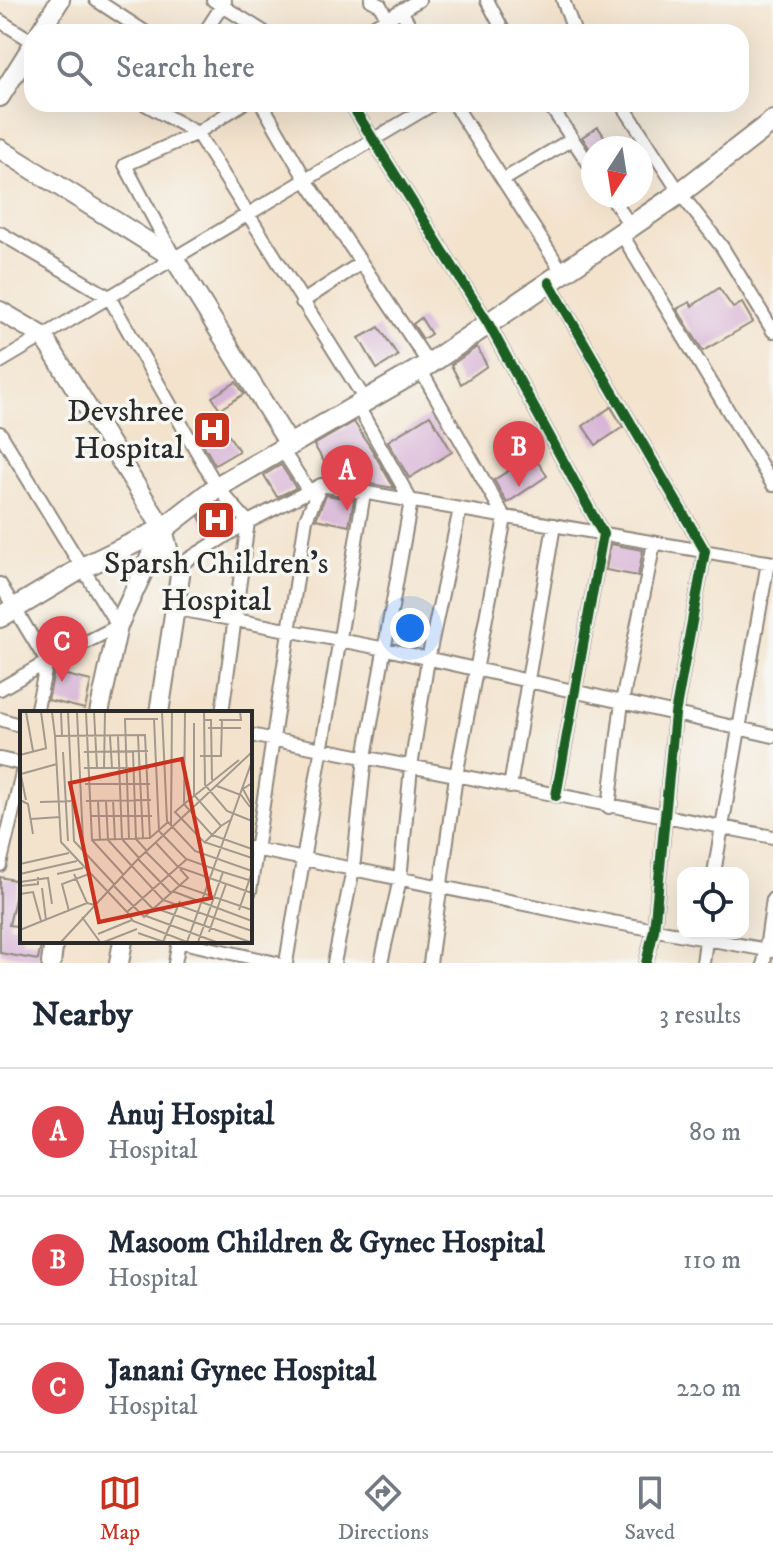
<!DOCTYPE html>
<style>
:root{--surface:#fff;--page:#f6f6f7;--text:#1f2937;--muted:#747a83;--line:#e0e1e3;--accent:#c8321e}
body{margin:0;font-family:"IM FELL DW Pica",serif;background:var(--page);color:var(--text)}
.controls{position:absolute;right:24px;bottom:24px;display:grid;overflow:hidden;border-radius:16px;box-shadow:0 8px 32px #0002}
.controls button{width:72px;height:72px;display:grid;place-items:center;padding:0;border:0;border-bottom:2px solid var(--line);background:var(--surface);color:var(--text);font:40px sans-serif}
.compass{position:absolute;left:581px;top:136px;width:72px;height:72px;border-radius:50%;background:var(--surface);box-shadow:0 8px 32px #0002;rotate:192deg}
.you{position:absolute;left:410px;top:628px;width:28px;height:28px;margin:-20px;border:6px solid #fff;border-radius:50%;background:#1a73e8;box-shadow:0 0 0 12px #1a73e833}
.badge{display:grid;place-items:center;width:52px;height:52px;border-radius:50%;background:var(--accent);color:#fff;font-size:26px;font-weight:700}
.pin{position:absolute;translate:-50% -66px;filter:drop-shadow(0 2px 4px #0008)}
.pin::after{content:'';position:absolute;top:42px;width:28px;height:24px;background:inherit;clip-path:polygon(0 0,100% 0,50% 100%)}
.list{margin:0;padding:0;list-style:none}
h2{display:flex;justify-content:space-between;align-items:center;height:104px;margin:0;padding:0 32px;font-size:34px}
h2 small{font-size:26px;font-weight:400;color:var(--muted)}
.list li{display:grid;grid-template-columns:52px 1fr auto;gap:24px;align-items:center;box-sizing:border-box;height:128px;padding:0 32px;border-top:2px solid var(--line)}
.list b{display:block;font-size:30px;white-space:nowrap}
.list p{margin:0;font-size:26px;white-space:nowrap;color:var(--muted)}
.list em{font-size:26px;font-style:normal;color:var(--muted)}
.icon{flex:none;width:44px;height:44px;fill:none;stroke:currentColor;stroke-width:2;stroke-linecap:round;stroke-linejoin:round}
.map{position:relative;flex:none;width:773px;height:963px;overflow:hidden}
.search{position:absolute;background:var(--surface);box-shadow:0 8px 32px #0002;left:24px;right:24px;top:24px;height:88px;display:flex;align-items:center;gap:20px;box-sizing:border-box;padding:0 28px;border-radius:24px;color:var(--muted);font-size:30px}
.sheet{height:488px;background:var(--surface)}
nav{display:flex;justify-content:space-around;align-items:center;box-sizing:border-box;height:112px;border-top:2px solid var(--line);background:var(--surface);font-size:22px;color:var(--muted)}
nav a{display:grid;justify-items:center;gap:4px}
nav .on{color:var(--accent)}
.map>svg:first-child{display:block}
.building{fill:#d7b3d6}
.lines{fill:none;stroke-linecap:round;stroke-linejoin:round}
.street-casing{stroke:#8f877c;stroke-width:16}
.secondary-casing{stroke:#8f877c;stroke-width:22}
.primary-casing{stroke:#8f877c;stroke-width:24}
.street{stroke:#fff;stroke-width:12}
.secondary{stroke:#fff;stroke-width:18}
.primary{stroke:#fff;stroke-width:20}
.cycleway-casing{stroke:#f6f6f2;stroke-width:15}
.cycleway{stroke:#1b5e20;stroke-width:10}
.labels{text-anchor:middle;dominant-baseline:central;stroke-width:7;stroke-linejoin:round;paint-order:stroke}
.poi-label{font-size:32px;fill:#2b2b2b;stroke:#f6f6f2;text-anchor:end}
.inset-road{fill:none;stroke:#a3998c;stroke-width:2}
.view{fill:#c8321e;fill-opacity:0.15;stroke:#c8321e;stroke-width:4}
.inset-edge{fill:none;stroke:#2b2b2b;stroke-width:4}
</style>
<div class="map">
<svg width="773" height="963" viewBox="0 0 773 963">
<rect width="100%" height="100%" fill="#f6f6f2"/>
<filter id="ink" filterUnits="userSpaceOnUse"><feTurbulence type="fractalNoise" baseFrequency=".0125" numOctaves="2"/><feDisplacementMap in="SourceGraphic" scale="16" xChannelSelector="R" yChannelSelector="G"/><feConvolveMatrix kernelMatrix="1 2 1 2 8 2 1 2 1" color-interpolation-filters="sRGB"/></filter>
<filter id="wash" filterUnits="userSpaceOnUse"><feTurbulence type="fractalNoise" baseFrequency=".006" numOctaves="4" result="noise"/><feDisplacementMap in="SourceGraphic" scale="32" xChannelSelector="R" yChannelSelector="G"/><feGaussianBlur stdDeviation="1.8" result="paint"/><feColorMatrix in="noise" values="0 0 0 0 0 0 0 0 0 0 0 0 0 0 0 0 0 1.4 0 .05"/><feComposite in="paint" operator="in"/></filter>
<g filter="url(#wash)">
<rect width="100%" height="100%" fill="#f3e3cd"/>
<g id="blocks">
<path class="building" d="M598,127L612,148H593V154L582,137Z
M719,288L733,308L742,303L753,322L703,351L677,309L690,302L692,306Z
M421,318L431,334L423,339L413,324Z
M379,327L398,356L377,369L359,338Z
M477,347L487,366L461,384L451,365Z
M236,382L244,394L220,409L212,397Z
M611,407L623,427L596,445L583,426Z
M430,415L452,452L409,478L388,441Z
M220,422L239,451L215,465L198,435Z
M354,422L372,450L394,488L340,479L359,465L355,459L329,470L314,445Z
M533,455L547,476L507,503L494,480Z
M281,465L296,488L277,497L264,475Z
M326,495L354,500L349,526L316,519Z
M219,502L231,522L210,535L199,517Z
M610,544L643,550L638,576L606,570Z
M54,672L91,681L85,709L48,700Z
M0,877L19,881L9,925L22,927V941H42L38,960L0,953Z"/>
</g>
</g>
<g filter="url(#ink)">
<use href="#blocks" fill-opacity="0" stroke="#8f877c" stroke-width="2"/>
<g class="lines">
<g class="street-casing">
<path id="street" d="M96,0L145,32
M213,0L264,32
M371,0L380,5L387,18
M487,0L504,32
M563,0L573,28L565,32
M401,10L413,32
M0,21L32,41
M205,32L225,1
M364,32L419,0
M145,104L197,133L364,398
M262,104L306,180L429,364
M351,104L488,323L603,534L556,796
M454,104L563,273
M549,104L593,170
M622,104L680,193L722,247L773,331
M503,180L572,139
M611,196L631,227
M0,233L109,297L217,487L248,522L222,713
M621,233L773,485
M173,255L125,165L197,133L242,104
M549,282L705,551L675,714L654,930L646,963
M302,302L361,263
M0,362L433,104
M420,369L505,518L456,776L430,963
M0,433L118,626L47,662L36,713
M281,448L308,490
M176,567L248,522L321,485L773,563
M0,584L47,662L0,689
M173,608L386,649L773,736
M0,719L22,726
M250,735L773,837
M0,759L22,764
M510,787L554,525
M609,807L622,702L654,543
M250,848L612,922L773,951
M0,865L22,773
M714,873L768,562
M250,891L306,519L321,485
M178,941L276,963
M175,963L179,941
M286,963L364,493
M334,963L353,869L365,757L411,501L356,403
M381,963L400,879L411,767L428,659L460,509
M703,963L707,933
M764,963L773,899"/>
</g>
<g class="secondary-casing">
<path id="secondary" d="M40,32L60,0
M0,97L32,46
M0,149L174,258L289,444
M0,311L43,336L163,529L169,553L180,575L159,713
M99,713L118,626L163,529
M51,963L54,941
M119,963L123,941"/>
</g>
<g class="primary-casing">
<path id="primary" d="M0,617L82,568L163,529L217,487L429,364L680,193L773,121"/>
</g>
<use href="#street" class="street"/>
<use href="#secondary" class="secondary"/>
<use href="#primary" class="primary"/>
<g class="cycleway-casing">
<path id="cycleway" d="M351,104L488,323L603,534L556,796
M549,282L705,551L675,714L654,930L646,963"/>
</g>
<use href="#cycleway" class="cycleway"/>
</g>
</g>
<defs>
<g id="hospital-square" transform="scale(2)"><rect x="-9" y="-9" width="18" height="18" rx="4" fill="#c8321e" stroke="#f6f6f2"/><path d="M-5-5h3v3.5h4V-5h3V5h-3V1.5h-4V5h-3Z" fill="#fff"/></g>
</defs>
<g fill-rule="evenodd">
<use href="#hospital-square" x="212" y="430"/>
<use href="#hospital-square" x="216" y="520"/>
</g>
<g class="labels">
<g class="poi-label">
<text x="184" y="412">Devshree<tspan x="184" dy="37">Hospital</tspan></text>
<text x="216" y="564" text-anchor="middle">Sparsh Children's<tspan x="216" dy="37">Hospital</tspan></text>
</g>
</g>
<g transform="translate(20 711)">
<rect width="232" height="232" fill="#f3e3cd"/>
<path class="inset-road" d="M6,1L13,40M21,1L26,37M32,1L35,25M41,1L42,25M48,1L54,130L94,173M57,1L63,130M66,1L72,129L103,163M74,1L77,57M142,1L147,110L175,140L232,160M165,1L164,93L155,101L184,131L232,147M184,1L185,74L207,100L232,110M134,8L139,120L166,148L203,161L178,231M184,9H191L192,69M199,9H221L220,1M174,12V84L201,115L212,108M188,17H221M90,25L92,57M98,25L102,128L119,147M118,25L123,127M43,41L48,130M64,41L128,40M113,41L116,128L127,140M0,44L27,37M180,45H201L202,9M219,49L164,93L192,124L232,138M64,57H129M84,57L85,1M0,60L6,89M1,63L37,53M65,73H130M197,75L221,84L230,96M0,89L8,93L13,123M93,89L95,129M66,90L131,89M78,90L80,129M86,90L88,129L143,189L232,220M20,91L55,90M231,93L223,78L232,72M71,105H132M11,108L40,106M151,115L152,1M109,128L105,8H138M72,129L130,127L148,111M136,132L158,156L232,182M184,132L201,115M126,141L159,174L232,199M118,148L151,182L168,167L160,158M167,148L107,201L113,210L167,231M0,153L49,142M203,161L232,170M0,163L57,150M37,163L63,157M54,163L67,192M101,165L133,198M0,171L28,167L32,193M93,174L124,206L151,182M0,175L18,173V166M22,177L26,209M152,180L232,210M0,183L13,181L21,210M135,197L230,231M219,199L232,161M49,200L42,173L69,163M107,201L41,131L35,25L125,24L130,127M126,205L196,231M62,206L80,231M0,219L67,192L75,194M189,221L206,173M118,222L144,231M78,223L112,209M41,231L118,148L232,41M84,231L117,218M143,231L160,190M167,231L232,50"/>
<path class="view" d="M162,48L191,187L79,211L50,72Z"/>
<rect width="232" height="232" class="inset-edge"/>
</g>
</svg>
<div class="controls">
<button><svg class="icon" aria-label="locate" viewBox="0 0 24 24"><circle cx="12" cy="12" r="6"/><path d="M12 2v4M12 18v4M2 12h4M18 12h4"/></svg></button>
</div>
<svg class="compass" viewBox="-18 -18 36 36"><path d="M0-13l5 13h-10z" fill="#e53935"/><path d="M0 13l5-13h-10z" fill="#747a83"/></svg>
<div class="you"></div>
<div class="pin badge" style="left:347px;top:511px;background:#e0444e">A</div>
<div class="pin badge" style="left:519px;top:487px;background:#e0444e">B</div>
<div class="pin badge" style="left:62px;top:682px;background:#e0444e">C</div>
<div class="search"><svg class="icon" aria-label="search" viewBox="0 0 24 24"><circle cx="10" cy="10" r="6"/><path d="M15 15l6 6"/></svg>Search here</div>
</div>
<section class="sheet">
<h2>Nearby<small>3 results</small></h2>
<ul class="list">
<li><span class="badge" style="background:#e0444e">A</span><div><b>Anuj Hospital</b><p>Hospital</p></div><em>80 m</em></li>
<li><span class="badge" style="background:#e0444e">B</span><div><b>Masoom Children &amp; Gynec Hospital</b><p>Hospital</p></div><em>110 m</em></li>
<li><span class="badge" style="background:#e0444e">C</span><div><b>Janani Gynec Hospital</b><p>Hospital</p></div><em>220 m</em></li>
</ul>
</section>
<nav>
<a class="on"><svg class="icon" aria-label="map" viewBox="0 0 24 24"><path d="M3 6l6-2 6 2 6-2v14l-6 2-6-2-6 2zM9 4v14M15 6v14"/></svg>Map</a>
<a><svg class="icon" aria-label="directions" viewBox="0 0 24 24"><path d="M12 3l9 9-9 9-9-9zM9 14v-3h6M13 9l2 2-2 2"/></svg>Directions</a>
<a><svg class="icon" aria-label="saved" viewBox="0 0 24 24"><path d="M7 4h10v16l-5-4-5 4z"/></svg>Saved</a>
</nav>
